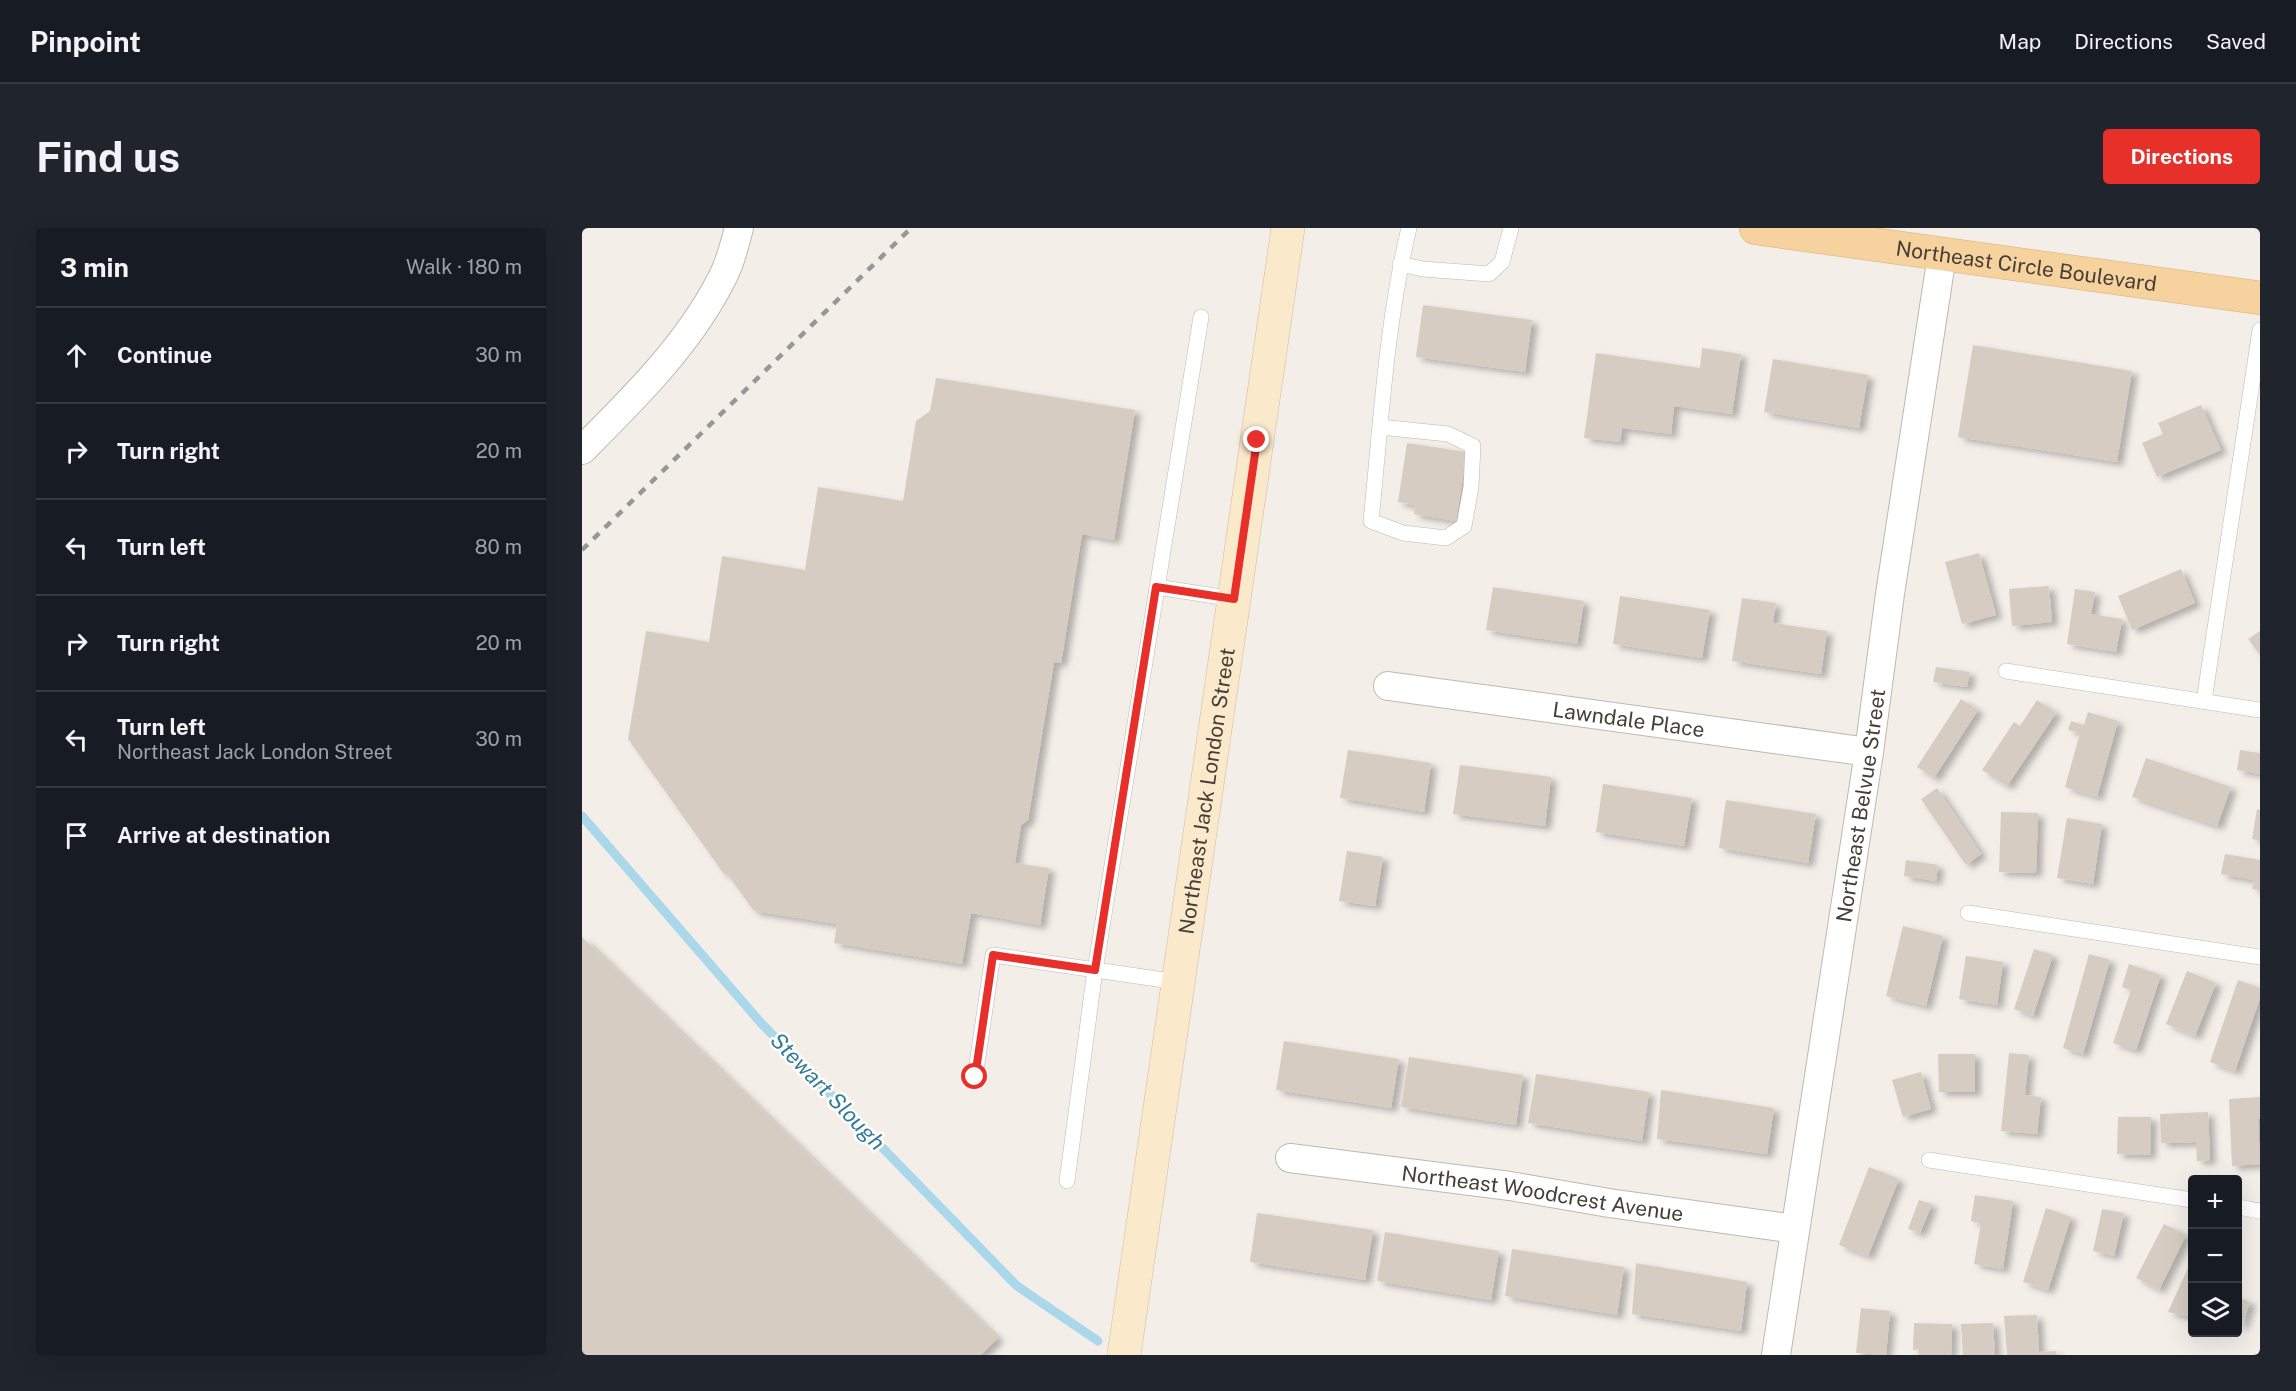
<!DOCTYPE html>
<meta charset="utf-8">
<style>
:root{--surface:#171b24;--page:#20242c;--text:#f1f3f6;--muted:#9ea1a6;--line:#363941;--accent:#e8302a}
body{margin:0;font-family:"Public Sans",sans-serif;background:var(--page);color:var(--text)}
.controls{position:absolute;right:18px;bottom:18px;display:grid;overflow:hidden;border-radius:6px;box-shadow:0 6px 24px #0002}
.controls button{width:54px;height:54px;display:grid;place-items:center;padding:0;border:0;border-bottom:2px solid var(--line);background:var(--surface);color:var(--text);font:30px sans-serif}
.stop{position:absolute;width:18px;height:18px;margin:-14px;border:4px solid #e8302a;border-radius:50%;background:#fff}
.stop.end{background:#e8302a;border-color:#fff;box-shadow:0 2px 6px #0008}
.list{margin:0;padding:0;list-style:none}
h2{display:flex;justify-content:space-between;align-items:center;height:78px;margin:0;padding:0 24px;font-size:26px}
h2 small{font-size:20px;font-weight:400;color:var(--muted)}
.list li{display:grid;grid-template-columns:39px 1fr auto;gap:18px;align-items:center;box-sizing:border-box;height:96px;padding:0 24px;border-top:2px solid var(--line)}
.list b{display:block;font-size:22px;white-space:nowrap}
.list p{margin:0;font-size:20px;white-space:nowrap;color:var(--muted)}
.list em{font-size:20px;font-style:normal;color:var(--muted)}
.icon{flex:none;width:33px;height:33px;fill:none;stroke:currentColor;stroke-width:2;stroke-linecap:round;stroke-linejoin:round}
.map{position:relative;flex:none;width:1678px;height:1127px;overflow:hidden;border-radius:6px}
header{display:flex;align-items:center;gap:36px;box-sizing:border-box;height:84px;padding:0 30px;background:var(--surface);border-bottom:2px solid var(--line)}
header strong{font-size:28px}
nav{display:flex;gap:33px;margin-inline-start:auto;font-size:21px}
.intro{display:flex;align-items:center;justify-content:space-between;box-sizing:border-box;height:144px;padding:0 36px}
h1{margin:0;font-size:42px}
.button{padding:15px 27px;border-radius:6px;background:var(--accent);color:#fff;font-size:21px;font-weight:700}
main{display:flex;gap:36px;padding:0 36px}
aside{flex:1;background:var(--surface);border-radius:6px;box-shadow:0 6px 24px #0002}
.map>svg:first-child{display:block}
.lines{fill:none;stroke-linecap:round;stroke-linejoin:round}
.stream{stroke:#aad7ea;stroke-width:9}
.building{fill:#d6ccc2;filter:url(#shadow)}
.lane-casing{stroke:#c0b8af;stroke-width:16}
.street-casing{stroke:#c0b8af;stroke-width:30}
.secondary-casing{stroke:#cfbb9b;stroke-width:34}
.primary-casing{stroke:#daad6f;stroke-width:34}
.lane{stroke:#fff;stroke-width:15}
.street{stroke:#fff;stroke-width:28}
.secondary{stroke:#fae9cb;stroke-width:33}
.primary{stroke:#f6d39e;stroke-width:33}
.rail{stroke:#979797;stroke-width:4.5;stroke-dasharray:8 8;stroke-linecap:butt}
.route{stroke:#e8302a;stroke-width:8}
.labels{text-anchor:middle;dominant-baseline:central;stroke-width:5;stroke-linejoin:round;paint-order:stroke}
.street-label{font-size:21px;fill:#463e37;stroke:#fff}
.water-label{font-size:22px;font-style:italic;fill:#357b9a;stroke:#fff}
</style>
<header>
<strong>Pinpoint</strong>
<nav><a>Map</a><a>Directions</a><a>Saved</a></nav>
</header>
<div class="intro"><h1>Find us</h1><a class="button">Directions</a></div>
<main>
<aside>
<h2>3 min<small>Walk · 180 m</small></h2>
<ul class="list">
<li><svg class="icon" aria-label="ahead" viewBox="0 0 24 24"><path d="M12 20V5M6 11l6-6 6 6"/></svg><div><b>Continue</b></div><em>30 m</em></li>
<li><svg class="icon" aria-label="right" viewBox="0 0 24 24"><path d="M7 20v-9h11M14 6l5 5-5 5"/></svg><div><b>Turn right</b></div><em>20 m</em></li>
<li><svg class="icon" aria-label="left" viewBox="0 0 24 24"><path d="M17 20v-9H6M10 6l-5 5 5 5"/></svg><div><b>Turn left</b></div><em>80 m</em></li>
<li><svg class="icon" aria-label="right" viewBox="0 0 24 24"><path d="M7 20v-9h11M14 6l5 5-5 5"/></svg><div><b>Turn right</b></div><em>20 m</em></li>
<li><svg class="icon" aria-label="left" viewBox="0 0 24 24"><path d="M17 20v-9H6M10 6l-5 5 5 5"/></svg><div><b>Turn left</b><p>Northeast Jack London Street</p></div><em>30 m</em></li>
<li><svg class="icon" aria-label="arrive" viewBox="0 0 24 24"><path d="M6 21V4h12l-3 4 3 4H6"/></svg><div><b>Arrive at destination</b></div></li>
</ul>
</aside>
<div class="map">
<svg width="1678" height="1127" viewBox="0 0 1678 1127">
<defs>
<filter id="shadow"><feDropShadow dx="6" dy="4" stdDeviation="3" flood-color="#0004"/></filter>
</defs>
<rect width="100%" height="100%" fill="#f3eee8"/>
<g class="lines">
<path class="stream" d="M0,588L179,795L435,1058L516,1113"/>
</g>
<path class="building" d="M841,77L950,92L943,144L834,129Z
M1391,117L1550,143L1535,234L1376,209Z
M1120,120L1159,126L1150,186L1092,178L1089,206L1040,200L1038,214L1002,210L1014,125L1118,140Z
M1191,131L1286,147L1277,200L1182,184Z
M354,150L553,182L532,312L500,306L479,435L472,434L446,592L439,597L433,635L467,640L458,697L389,685L380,736L252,715L255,696L172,683L146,647L142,646L46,511L64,403L127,414L140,328L223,342L236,259L321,273L334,193L348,183Z
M1619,177L1639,222L1575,249L1560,215L1581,206L1576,195Z
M825,215L885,224L874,293L832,286L833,277L816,274Z
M1397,325L1414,387L1380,396L1363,334Z
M1599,341L1613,375L1550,402L1536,368Z
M1467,358L1470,394L1430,398L1427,361Z
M911,359L1002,373L995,416L904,402Z
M1493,361L1513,364L1509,386L1540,391L1534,424L1485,416Z
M1038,368L1128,382L1120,430L1031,416Z
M1160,370L1194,375L1191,395L1245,403L1239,446L1150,433Z
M1678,403V427L1666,411Z
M1354,439L1388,444L1385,459L1351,454Z
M1379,471L1396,482L1352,550L1335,539Z
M1455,472L1474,485L1425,558L1400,542L1432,494L1438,498Z
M1506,484L1536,493L1515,569L1483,559L1498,505L1486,502L1489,493L1502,497Z
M766,522L849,535L842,584L758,570Z
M1658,522L1678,525V546L1655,542Z
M1564,530L1649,559L1635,598L1550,569Z
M878,537L969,549L963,598L871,586Z
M1021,556L1110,570L1102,618L1014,604Z
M1355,560L1399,626L1384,637L1339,571Z
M1144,572L1234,586L1226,635L1137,620Z
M1675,581L1678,582V613L1670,611Z
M1419,584L1456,585L1454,645L1417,644Z
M1485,590L1520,596L1511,656L1475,650Z
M765,623L801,629L793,678L757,673Z
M1643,626L1678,632V662L1670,661L1672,652L1639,646Z
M1324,632L1356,637L1354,653L1322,648Z
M1321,698L1361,708L1344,778L1304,768Z
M0,709L416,1110L399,1127H0Z
M1452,721L1471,727L1451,788L1432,781Z
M1507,726L1528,732L1501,826L1481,820Z
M1384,728L1421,734L1415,777L1377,771Z
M1547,736L1579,747L1554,822L1531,815L1549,762L1540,759Z
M1605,743L1634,755L1613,808L1584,796Z
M1656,752L1678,760V770L1653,843L1628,834Z
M702,813L817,831L809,880L694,862Z
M1427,825L1447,827L1443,867L1459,869L1455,906L1419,903Z
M1356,826H1393V864H1357Z
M827,829L941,847L934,897L819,879Z
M1339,844L1349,881L1321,889L1310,852Z
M954,846L1067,864L1060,913L946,895Z
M1079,862L1192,880L1185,926L1075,911Z
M1678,869V891H1676L1678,936L1650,938L1647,871Z
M1626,884L1628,932L1615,933L1614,914L1579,915L1578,886Z
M1536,889H1569L1568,927L1535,926Z
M1287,939L1317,951L1286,1028L1257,1017Z
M1393,967L1431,973L1421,1041L1392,1036L1399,995L1389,993Z
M1337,972L1350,976L1338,1005L1326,1001Z
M1464,980L1489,989L1466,1062L1441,1054Z
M1520,981L1542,985L1532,1028L1511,1023Z
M675,985L791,1002L783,1052L668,1034Z
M1582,996L1604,1007L1577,1062L1554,1050Z
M803,1004L917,1023L909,1072L795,1053Z
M930,1021L1042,1039L1035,1087L923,1068Z
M1610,1031V1077L1605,1088L1586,1084Z
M1054,1035L1165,1054L1159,1103L1050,1086Z
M1656,1069L1668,1074L1659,1099L1656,1097Z
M1279,1080L1308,1083L1304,1127L1274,1125Z
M1455,1087L1457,1124L1474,1123V1127H1425L1422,1088Z
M1332,1095L1370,1096L1369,1127H1337V1121L1331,1122Z
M1411,1095L1413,1127H1381L1379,1096Z"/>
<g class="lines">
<g class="lane-casing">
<path id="lane" d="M818,36L841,41L907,46L920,34L929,0
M798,199L866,206L891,218L889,259L882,298L864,310L821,305L789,293C799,195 804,96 827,0
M575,359L652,371
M1424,443L1678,482
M1622,473L1678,102
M1386,685L1678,729
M393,849L411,727L596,754
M1347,932L1610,972
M485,953L513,742L619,89
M1656,979L1678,983"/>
</g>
<g class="street-casing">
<g id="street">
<path d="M0,222C50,172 104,119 137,56C147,39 152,19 157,0"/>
<path id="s1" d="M806,458L1287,524"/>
<path id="s2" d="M708,930L928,958L1027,975L1213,1001"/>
<path id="s3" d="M1194,1127L1287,524L1308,366L1360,27"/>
</g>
</g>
<g class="secondary-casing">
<g id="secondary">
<path id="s4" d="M542,1127L706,0"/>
</g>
</g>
<g class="primary-casing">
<g id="primary">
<path id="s5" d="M1174,0L1678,70"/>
</g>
</g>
<use href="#lane" class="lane"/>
<use href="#street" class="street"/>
<use href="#secondary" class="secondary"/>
<use href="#primary" class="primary"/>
<path class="rail" d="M0,322L329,0"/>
</g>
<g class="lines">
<path class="route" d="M393,849L411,727L513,742L574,359L652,371L675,212"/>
</g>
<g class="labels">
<g class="street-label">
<text stroke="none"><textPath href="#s5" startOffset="273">Northeast Circle Boulevard</textPath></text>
<text stroke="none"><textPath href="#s1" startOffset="243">Lawndale Place</textPath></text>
<text stroke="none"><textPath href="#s4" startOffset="570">Northeast Jack London Street</textPath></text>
<text stroke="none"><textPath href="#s3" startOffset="556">Northeast Belvue Street</textPath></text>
<text stroke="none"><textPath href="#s2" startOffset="255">Northeast Woodcrest Avenue</textPath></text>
</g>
<g class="water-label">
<text transform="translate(246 863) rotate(46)">Stewart Slough</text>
</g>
</g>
</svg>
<div class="controls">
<button>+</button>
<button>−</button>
<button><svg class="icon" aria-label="layers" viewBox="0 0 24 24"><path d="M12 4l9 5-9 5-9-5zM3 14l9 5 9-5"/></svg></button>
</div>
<div class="stop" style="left:393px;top:849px"></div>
<div class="stop end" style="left:675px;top:212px"></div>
</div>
</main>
